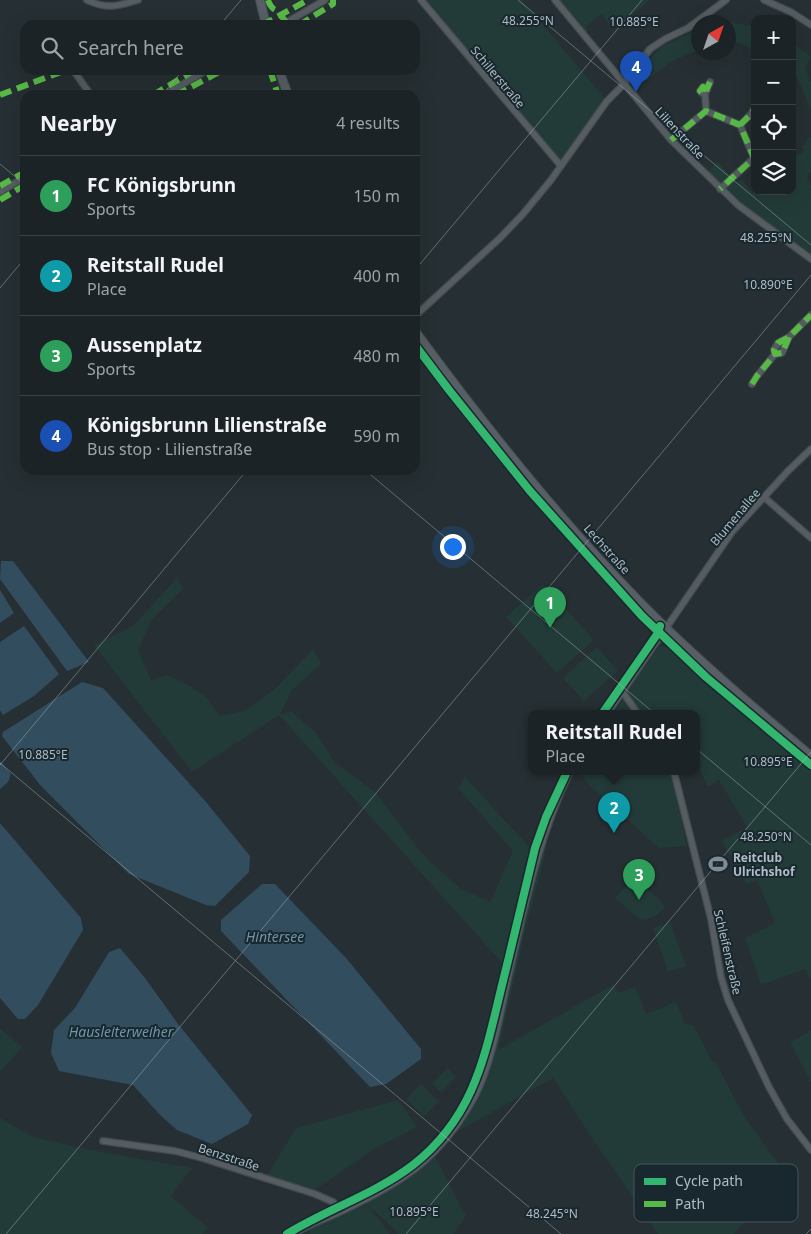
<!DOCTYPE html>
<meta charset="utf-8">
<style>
:root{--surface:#1c2326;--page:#252b2e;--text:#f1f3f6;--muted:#a0a4a7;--line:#3a4043;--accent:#0b8043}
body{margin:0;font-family:"Noto Sans",sans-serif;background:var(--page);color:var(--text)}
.controls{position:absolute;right:15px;top:15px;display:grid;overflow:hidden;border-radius:10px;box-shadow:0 5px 20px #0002}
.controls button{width:45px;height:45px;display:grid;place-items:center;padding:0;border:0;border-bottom:1px solid var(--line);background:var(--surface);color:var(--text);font:25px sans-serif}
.compass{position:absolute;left:691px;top:15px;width:45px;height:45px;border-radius:50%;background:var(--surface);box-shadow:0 5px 20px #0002;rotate:40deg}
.you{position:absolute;left:452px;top:546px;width:18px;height:18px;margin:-12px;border:4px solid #fff;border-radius:50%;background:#1a73e8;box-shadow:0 0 0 8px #1a73e833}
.badge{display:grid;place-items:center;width:32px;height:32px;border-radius:50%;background:var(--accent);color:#fff;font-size:16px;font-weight:700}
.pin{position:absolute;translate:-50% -41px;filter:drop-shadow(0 1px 2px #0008)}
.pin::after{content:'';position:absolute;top:26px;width:18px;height:15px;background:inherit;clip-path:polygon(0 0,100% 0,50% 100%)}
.popup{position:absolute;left:528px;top:710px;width:172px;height:65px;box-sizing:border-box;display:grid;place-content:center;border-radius:10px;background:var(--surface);filter:drop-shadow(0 1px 4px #0005);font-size:16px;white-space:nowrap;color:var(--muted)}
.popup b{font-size:19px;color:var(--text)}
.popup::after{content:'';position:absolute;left:50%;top:100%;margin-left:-10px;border:10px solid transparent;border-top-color:var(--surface)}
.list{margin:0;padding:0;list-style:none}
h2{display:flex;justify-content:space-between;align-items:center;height:65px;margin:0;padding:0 20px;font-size:21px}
h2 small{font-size:16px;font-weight:400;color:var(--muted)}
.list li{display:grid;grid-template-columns:32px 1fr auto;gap:15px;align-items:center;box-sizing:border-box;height:80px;padding:0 20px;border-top:1px solid var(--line)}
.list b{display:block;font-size:19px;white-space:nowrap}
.list p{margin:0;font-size:16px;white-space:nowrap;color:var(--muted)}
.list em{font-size:16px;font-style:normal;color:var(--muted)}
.icon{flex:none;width:28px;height:28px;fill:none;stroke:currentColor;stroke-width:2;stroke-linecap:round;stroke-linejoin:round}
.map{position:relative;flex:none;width:811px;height:1234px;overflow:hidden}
.search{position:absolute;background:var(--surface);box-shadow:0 5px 20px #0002;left:20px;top:20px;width:400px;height:55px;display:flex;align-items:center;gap:12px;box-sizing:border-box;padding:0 18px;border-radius:15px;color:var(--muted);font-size:19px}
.panel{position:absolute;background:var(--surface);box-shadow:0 5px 20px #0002;left:20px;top:90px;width:400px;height:385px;border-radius:15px}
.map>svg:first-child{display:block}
.green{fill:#233b38}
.water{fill:#324e5e}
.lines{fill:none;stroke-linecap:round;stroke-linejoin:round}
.minor-casing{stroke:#444b4e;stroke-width:8}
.major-casing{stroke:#434c50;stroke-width:10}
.minor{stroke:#565d62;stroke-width:5.5}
.major{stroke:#585f64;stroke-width:8}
.quiet{stroke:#58b947;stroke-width:6;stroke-dasharray:12 6;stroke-linecap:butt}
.cycleway-casing{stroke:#19272e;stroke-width:11}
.cycleway{stroke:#33b770;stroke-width:8}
.ticks{fill:none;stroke:#afbdc6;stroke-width:1;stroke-opacity:0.45}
.labels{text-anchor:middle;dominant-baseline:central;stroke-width:4;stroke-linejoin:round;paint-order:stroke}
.street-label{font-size:12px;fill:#afbdc6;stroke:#19272e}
.poi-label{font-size:12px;font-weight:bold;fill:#afbdc6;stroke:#19272e;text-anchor:start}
.water-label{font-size:14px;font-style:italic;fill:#6e96ab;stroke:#19272e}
.key{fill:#19272e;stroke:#46545c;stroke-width:1}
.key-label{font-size:14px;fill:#afbdc6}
.ticks-label{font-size:12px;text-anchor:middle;fill:#afbdc6;stroke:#19272e;stroke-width:4;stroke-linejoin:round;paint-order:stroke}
</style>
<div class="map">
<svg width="811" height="1234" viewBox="0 0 811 1234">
<rect width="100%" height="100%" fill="#262f33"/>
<path class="green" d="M423,0H522L607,101L560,164Z
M560,0H650L619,26L615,21L610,24L601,14L586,27L588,31L586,32Z
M727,21L755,27V50L739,43L729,44L728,22H726Z
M698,29V50L670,62L637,89L632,83L645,64L661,47Z
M792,42L811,57L805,68L811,82V110L797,77L792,72Z
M811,137V172L807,177L811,187V258C774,231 738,205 708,171L718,161L733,180L736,182L741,179L753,193L755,191H792V157L804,152L802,146L807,144L806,140Z
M177,578L183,589L152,619L138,650L151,680L167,675L188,685L207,698L220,716L246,710L274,690L313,649L321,664L291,691L280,715L291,711L316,733L335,763L374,791L425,857L461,889L490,902L513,851L458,788L465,777L532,850L504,965L279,715L192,772L94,645L133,626Z
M543,584L594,640L557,673L506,617Z
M597,647L618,671L584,701L563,678Z
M659,647H669L739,710L811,767V980L805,969L761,985L745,938L775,923L757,880L746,884L722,841L747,827L719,780L708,787L697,764L696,714H614L630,687Z
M579,772H677L673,776L687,846L659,848L588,784Z
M546,840L545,854L526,927L498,1050L613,985L619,993L635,987L646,1014L676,1002L685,1023L694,1026L712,1062L715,1061L744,1116L791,1181L778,1196L742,1224L734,1234H658L590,1135L553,1078L458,1131L451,1133L465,1113L483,1076L537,857Z
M634,877L663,903L665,907C660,913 650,920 641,920L615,898Z
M670,922L686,966L668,972L653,928Z
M0,1029L22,1047L0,1072Z
M811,1031V1082L790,1042Z
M447,1068L456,1077L441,1092L432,1083Z
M421,1084L439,1102L424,1116L406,1099Z
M398,1100L417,1127L374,1149L310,1193L265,1179L296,1128Z
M0,1118L31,1136L85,1149L192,1168L171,1196L208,1228L203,1234H0Z
M433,1153L466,1216L453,1234H399L367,1204L390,1234H310L309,1229L367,1204L363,1200L393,1183Z"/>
<path class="water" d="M1,561H13L89,662L67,671L0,579Z
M0,590L14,613L0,623Z
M24,626L59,674L34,696L3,715L0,710V642Z
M82,682L103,688L206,802L250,856L249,872L215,906L206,905L129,874L41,786L2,736L3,732Z
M0,761L11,774L8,782L0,789Z
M0,823L81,918L83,930L38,1005L25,1019H18L0,998Z
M262,884H275L346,958L421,1049V1059L386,1084L370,1087L221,931V920Z
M120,948L145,978L178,1024L252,1115L248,1124L212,1144L177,1130L160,1115L133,1085L59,1071L51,1053L54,1030L75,1008L109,952Z"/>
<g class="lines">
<g class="minor-casing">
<path id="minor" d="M87,0C107,10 118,6 138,0
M421,0L561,166
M555,0L671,140L738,205L811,259
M764,0L791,12L811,25
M282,25L325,0
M73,70L91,95
M707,90L703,87L700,91L702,93H705L710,82
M705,93L706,111
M164,95L207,70
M740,125L752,113L755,107
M671,140L706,111L740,125L754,158L720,189
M0,192L25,177
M415,316L500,238L523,214L551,180L607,101L624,84L650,49L665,39L688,28L726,0
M789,337L782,353L775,354L774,350L778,343L789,337L811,315
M752,384L757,376L775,354
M764,497L811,538
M622,691L638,714
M607,714L732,532L788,471L811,449
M674,772L711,919L721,977L728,1000L769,1087L787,1119L811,1150
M103,1141L175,1151L202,1158L315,1194L333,1202L342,1211
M294,1234C308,1224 326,1219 342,1211C373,1196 409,1178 434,1152C450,1136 465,1115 476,1094C493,1060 501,1008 510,970C526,901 539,836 570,772"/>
</g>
<g class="major-casing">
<path id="major" d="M260,0L266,25
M279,70L288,95
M415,331C491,435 574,539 666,628C713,673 762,715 811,756"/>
</g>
<use href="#minor" class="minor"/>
<use href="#major" class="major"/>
<path class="quiet" d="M268,0C270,6 272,9 278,11L288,25
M262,25L308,0
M299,25L333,4V0
M270,70L278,95
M707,90L703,87L700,91L702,93H705L710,82
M0,95L66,70
M153,95L195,70
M176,95L223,70
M740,125L752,113L755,107
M671,140L706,111L740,125L754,158L720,189
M0,186L25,172
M0,200L25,185
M789,337L782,353L775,354L774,350L778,343L789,337L811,315
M752,384L757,376L775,354"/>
<g class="cycleway-casing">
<path id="cycleway" d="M415,345L449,390L530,491L642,616L706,677L811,765
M602,714L658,633L660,626
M287,1234C328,1209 375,1194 413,1165C476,1115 485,1054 503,981C514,937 524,893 535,848L546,817L567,772"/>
</g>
<use href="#cycleway" class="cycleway"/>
</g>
<path class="ticks" d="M518,0L811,245M220,25L241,0M162,95L183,70M0,164L25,185M415,270L642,0M0,288L25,258M365,470L811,845M0,763L561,1234M0,765L247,470M6,1234L811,275M406,1234L811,752M806,1234L811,1229"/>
<defs>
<g id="stadium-bare" transform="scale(1.5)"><path d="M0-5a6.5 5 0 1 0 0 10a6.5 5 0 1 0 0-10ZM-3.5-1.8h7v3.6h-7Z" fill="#7f8b93" stroke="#19272e" stroke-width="2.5" paint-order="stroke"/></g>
</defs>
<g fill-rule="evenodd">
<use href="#stadium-bare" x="718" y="864"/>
</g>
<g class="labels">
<g class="street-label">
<text transform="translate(498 77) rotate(50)">Schillerstraße</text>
<text transform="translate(680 133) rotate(47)">Lilienstraße</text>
<text transform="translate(735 517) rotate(-50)">Blumenallee</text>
<text transform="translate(607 549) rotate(48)">Lechstraße</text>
<text transform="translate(728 952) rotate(77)">Schleifenstraße</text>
<text transform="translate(229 1157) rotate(18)">Benzstraße</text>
</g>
<g class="poi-label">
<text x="733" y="857">Reitclub<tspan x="733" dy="14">Ulrichshof</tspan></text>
</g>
<g class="water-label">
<text x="275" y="936">Hintersee</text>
<text x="121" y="1031">Hausleiterweiher</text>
</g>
</g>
<rect x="634" y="1164" width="164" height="58" rx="8" class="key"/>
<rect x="644" y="1178" width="22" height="7" fill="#33b770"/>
<rect x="644" y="1201" width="22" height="6" fill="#58b947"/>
<g class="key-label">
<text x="675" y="1186">Cycle path</text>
<text x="675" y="1209">Path</text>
</g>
<g class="ticks-label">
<text x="528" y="25">48.255°N</text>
<text x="634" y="26">10.885°E</text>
<text x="766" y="242">48.255°N</text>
<text x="768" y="289">10.890°E</text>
<text x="43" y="759">10.885°E</text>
<text x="768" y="766">10.895°E</text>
<text x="766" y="841">48.250°N</text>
<text x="414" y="1216">10.895°E</text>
<text x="552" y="1218">48.245°N</text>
</g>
</svg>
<div class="controls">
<button>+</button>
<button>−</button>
<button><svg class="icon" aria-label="locate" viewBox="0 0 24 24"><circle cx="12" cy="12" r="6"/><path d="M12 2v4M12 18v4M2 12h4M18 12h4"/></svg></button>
<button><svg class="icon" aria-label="layers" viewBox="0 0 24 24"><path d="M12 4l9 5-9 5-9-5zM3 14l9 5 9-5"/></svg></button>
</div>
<svg class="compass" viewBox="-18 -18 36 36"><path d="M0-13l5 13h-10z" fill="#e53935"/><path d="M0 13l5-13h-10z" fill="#a0a4a7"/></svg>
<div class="you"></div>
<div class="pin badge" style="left:550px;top:628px;background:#2e9e5b">1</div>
<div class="pin badge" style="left:614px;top:833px;background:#0f9aa8">2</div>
<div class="popup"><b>Reitstall Rudel</b>Place</div>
<div class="pin badge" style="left:639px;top:900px;background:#2e9e5b">3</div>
<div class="pin badge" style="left:636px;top:92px;background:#1a4fb4">4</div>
<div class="search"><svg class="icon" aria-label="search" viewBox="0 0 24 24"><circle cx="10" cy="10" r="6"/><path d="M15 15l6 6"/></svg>Search here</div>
<section class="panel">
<h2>Nearby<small>4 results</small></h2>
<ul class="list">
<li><span class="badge" style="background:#2e9e5b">1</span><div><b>FC Königsbrunn</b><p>Sports</p></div><em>150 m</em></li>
<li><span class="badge" style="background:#0f9aa8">2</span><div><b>Reitstall Rudel</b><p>Place</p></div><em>400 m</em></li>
<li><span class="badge" style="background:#2e9e5b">3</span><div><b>Aussenplatz</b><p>Sports</p></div><em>480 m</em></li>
<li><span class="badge" style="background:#1a4fb4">4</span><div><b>Königsbrunn Lilienstraße</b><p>Bus stop · Lilienstraße</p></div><em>590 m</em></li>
</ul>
</section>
</div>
